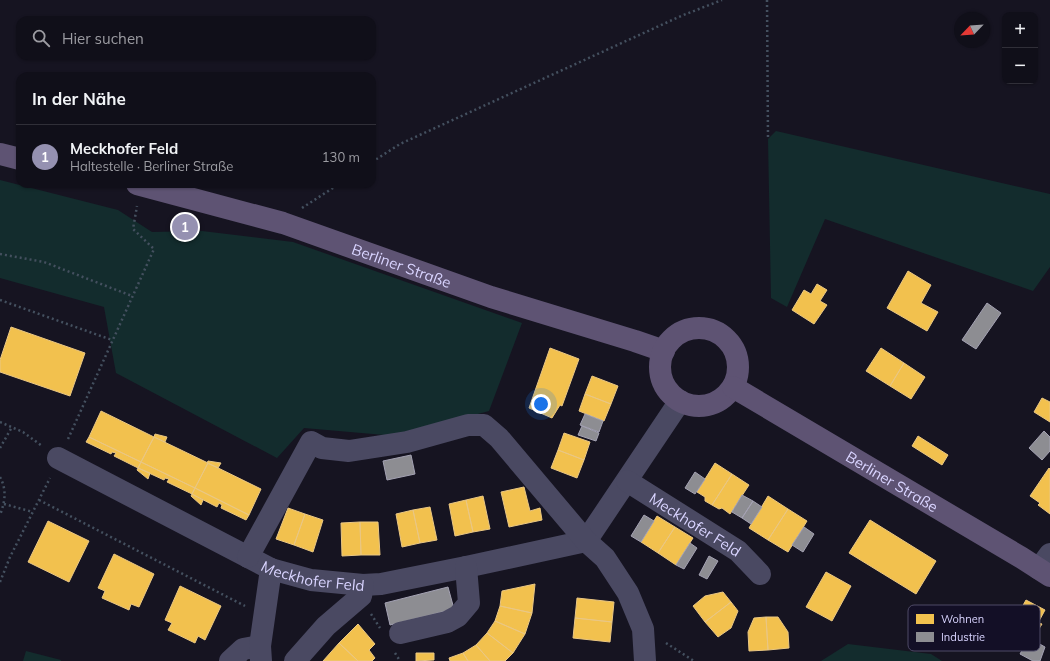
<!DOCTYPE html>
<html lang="de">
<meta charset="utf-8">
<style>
:root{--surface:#100f19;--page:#1e1d26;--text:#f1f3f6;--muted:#9c9ca2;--line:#302f38;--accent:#9591b1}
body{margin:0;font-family:Mulish,sans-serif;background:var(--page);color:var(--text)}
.controls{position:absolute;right:12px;top:12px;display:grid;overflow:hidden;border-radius:8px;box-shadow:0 1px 3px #0004}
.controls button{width:36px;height:36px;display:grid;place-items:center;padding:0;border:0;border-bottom:1px solid var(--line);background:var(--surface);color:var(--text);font:20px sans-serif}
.compass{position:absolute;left:954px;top:12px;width:36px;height:36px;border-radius:50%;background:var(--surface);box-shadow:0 1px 3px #0004;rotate:245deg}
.you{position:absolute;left:541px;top:404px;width:14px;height:14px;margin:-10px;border:3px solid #fff;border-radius:50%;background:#1a73e8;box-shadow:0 0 0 6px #1a73e833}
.badge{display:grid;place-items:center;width:26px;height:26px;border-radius:50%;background:var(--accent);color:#fff;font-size:13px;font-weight:700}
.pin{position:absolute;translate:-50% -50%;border:2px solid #fff;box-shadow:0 1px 4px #0006}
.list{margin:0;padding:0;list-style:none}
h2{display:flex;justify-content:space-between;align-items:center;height:52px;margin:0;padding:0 16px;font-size:17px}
h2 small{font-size:13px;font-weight:400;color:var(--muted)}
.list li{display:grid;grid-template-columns:26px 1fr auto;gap:12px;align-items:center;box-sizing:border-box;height:64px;padding:0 16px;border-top:1px solid var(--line)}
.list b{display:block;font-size:15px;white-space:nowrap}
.list p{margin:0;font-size:13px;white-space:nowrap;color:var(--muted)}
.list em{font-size:13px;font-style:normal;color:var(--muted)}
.icon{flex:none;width:22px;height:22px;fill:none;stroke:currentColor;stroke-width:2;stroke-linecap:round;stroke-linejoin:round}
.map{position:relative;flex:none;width:1050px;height:661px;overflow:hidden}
.search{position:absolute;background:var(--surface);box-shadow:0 1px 3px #0004;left:16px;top:16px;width:360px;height:44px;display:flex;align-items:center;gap:10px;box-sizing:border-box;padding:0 14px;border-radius:12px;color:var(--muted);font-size:15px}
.panel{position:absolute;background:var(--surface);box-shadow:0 1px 3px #0004;left:16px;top:72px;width:360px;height:116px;border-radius:12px}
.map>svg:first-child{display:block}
.green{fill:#132c2d}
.homes{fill:#f2c14e;stroke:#eac783}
.industry{fill:#8d8d92;stroke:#a4a2b3}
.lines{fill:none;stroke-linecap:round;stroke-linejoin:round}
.path{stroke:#44505f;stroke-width:2.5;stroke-dasharray:2 3;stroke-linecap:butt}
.minor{stroke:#4a4962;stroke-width:22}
.major{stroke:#5e5373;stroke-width:22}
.labels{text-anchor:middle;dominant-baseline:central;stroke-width:4;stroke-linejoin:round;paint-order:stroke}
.street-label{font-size:15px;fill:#d9d4ff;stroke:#130f26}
.key{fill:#130f26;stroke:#4e4a67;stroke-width:1}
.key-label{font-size:11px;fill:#d9d4ff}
</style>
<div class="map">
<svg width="1050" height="661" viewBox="0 0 1050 661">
<rect width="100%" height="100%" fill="#161421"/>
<path class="green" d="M776,131L1050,194V267L1033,291L825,219L787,307L771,298L768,139Z
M0,180L118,210L152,232L202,231L293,242L522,323L489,411L396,436L304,428L277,458L116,373L104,307L0,278Z
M848,644L931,654L942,661H821Z
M26,651L61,660V661H23Z"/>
<path class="homes" d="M908,271L931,285L921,303L938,312L927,331L887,308Z
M817,284L827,290L820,301L827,305L814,324L792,310L804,290L811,294Z
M11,327L85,353L70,396L0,372V360Z
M550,348L579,359L562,406L560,405L552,418L529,408Z
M881,348L904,363L890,386L866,371Z
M904,363L925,377L911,399L890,386Z
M592,376L618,386L611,404L585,394Z
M585,394L611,404L604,421L579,411Z
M1042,398L1050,402V422L1034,412Z
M101,411L154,437L141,462L89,437Z
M564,433L590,442L584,460L558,450Z
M155,434L167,437L165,442L154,437Z
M918,436L948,455L942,465L912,446Z
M89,437L141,462L138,468L114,456L116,453L112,452L111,454L86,442Z
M154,437L208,463L195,488L141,462Z
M558,450L584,460L577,478L551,468Z
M208,461L221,463L218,468L207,463Z
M141,462L195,488L192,494L167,482L169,479L165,478L164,480L138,468Z
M208,463L261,489L249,515L195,488Z
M715,463L732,474L712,505L705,501V497L697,492Z
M138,468L150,473L148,479L137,470Z
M1049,468L1050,469V514L1038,505L1040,503L1030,496Z
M732,474L749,485L730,514L722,508L719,509L712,505Z
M524,487L530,511L540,508L542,520L509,527L501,492Z
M195,488L249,515L246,520L221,508L222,505L219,503L217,507L192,494Z
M192,494L203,500L201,505L191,496Z
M483,496L490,529L473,532L466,500Z
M768,496L788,509L768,540L749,528Z
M466,500L473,532L455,536L449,504Z
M430,507L437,540L420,543L413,510Z
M288,508L305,514L294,545L276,539Z
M788,509L807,521L788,552L768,540Z
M413,510L420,543L402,547L396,514Z
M305,514L323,520L313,552L294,545Z
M657,516L675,527L658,553L641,542Z
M870,520L936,561L916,594L849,553Z
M48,521L89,541L69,582L28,562Z
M360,522L361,555L342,556L341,523Z
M360,522H378L380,555H361Z
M675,527L693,538L676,565L658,553Z
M114,554L154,574L139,607L131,604L129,610L102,598L105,591L98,588Z
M826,572L851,586L832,621L806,607Z
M535,584L532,613L500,606L502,591Z
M180,586L221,606L205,640L198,636L195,643L168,630L172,623L165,620Z
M723,592L731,602L705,622L693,606L705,596Z
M577,598L614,602L612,622L575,618Z
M1026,600L1045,610L1038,623L1042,624L1037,632L1034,630L1027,642L1008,632Z
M731,602L738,611L731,628L718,637L705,622Z
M500,606L532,613L525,634L495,621Z
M766,617H778L788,632L789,648L768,650Z
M766,617L768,650L749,651L748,632L754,618Z
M575,618L612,622L610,642L573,638Z
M495,621L525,634L513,653L487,633Z
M358,624L375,644L369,650L375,658L372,661H358L339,643Z
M487,633L513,653L505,661H490L476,645Z
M339,643L358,661H323Z
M476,645L490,661H468L463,653Z
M416,653H434V660L416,661Z
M463,653L468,661H450L449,658Z"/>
<path class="industry" d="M987,303L1001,313L976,349L962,340Z
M585,414L603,421L599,432L580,425Z
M582,426L599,433L596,441L578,435Z
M1044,431L1050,437V451L1042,460L1029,448Z
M411,455L415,474L387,480L383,461Z
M695,472L705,479L695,494L685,488Z
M742,495L753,501L742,518L732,512Z
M753,501L762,507L751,524L742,518Z
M644,515L654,521L641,542L631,536Z
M804,527L814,534L803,552L792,545Z
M690,543L697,548L684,569L676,565Z
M709,556L718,561L707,579L699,575Z
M448,587L454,609L390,625L385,603Z
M1029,638L1045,647L1040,661H1033L1020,654Z"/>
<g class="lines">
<path class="path" d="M767,0L768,139
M372,162L400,144L681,16L722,0
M302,208L339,184
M0,254L44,262L132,296
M0,300L112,340
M0,422L23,432L42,446
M68,439L154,249L133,229L137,206
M0,448L12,427
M0,477C7,490 5,502 0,515
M39,500L245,606
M4,504L33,512
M0,582L10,557L50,478
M371,614L380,628
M666,643L694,661
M395,653L400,661"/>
<g class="minor">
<path id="s1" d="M58,458L271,569L311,580L363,585L381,584L466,567L586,541L680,401"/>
<path id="s2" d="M627,481L738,551L760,574"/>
<path d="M248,557L311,442L322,448L349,451L407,442L468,425H484L499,438L586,541L605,558L628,593L643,629L645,661"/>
<path d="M1039,569L1050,554"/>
<path d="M400,633L447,622L458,616L469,603L466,567"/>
<path d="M230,661L243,649L260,646"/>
<path d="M261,661L260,646L271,569"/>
<path d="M295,661L326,626L361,596L363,585"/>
</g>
<g class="major">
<path d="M0,154L20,159"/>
<path id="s3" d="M137,184L283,223L491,297L635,341L664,351"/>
<circle cx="699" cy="367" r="39"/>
<path id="s4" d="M733,387L1022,558L1050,576"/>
</g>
</g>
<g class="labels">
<g class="street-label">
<text stroke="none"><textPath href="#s3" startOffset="277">Berliner Straße</textPath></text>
<text stroke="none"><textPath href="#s4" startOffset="185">Berliner Straße</textPath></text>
<text stroke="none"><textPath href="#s2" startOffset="81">Meckhofer Feld</textPath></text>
<text stroke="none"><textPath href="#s1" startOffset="283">Meckhofer Feld</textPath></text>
</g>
</g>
<rect x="908" y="605" width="132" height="46" rx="6" class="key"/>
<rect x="916" y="614" width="18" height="10" fill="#f2c14e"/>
<rect x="916" y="632" width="18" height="10" fill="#8d8d92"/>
<g class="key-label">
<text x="941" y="623">Wohnen</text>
<text x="941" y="641">Industrie</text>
</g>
</svg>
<div class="controls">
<button>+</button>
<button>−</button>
</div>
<svg class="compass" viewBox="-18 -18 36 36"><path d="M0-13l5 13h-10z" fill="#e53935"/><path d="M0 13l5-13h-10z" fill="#9c9ca2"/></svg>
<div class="you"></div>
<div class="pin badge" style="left:185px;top:227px">1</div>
<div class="search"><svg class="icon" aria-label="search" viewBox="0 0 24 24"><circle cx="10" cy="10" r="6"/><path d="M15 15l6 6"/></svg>Hier suchen</div>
<section class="panel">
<h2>In der Nähe<small></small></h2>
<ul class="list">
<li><span class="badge">1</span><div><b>Meckhofer Feld</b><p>Haltestelle · Berliner Straße</p></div><em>130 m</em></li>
</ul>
</section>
</div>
